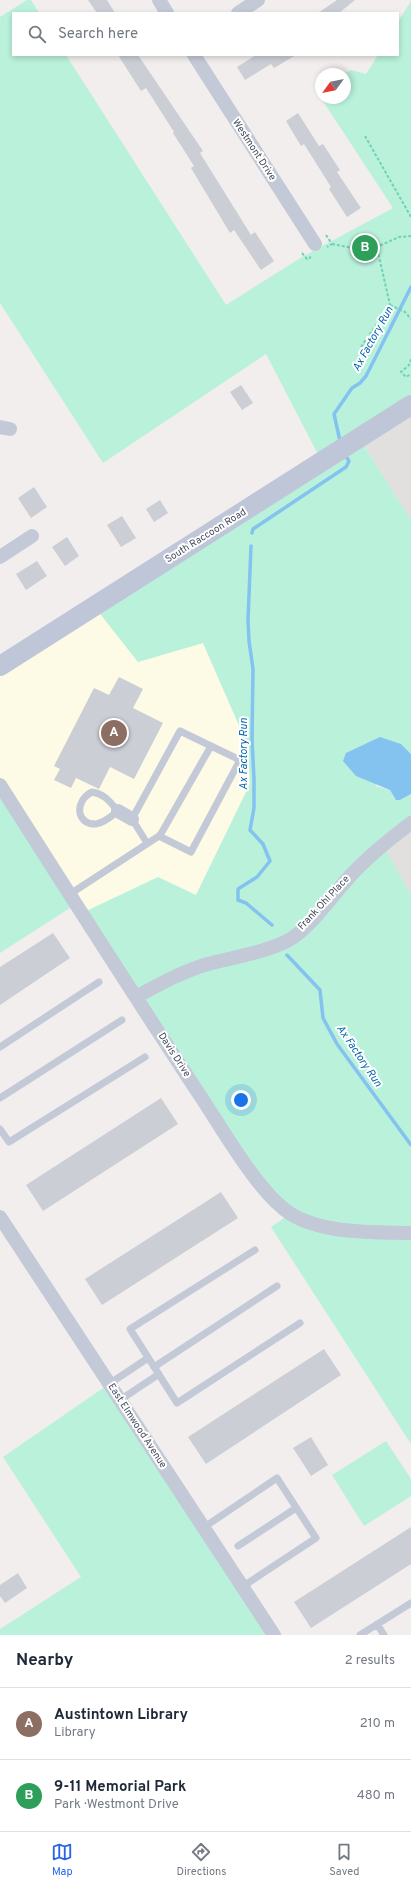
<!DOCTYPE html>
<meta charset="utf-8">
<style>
:root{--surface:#fff;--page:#f6f6f7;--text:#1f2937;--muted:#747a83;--line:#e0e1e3;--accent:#2563eb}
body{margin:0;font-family:Overpass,sans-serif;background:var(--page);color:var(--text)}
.compass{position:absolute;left:315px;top:68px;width:36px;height:36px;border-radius:50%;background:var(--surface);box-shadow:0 2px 6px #0003;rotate:237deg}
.you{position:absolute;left:241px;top:1100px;width:14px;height:14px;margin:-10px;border:3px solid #fff;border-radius:50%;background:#1a73e8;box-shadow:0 0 0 6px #1a73e833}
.badge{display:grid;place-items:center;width:26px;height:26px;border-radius:50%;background:var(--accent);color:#fff;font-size:13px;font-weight:700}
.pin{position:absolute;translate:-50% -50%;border:2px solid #fff;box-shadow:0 1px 4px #0006}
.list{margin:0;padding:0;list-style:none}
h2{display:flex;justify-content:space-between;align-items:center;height:52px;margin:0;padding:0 16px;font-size:17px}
h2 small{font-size:13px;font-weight:400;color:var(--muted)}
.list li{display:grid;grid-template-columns:26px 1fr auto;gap:12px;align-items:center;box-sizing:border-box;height:72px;padding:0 16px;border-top:1px solid var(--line)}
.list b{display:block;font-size:15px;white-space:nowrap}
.list p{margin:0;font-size:13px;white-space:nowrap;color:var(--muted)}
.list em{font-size:13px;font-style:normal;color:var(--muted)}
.icon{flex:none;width:22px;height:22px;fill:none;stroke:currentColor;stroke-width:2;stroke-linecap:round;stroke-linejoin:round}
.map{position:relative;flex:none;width:411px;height:1635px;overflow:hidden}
.search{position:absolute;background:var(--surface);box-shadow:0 2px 6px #0003;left:12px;right:12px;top:12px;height:44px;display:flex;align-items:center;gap:10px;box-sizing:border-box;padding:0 14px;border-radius:0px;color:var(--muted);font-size:15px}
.sheet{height:196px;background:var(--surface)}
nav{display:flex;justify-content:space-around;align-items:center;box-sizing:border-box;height:56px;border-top:1px solid var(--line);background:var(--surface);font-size:11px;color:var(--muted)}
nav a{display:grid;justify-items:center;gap:2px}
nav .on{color:var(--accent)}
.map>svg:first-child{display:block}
.commercial{fill:#fdfbe5}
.education{fill:#e2dfdf}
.green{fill:#b9f1db}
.water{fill:#84c2f0}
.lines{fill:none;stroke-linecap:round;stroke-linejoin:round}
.stream{stroke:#84c2f0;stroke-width:3.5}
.building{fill:#ccced6}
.path{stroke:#6fd1b6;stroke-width:2;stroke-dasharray:3 2;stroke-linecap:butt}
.lane{stroke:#c3c9d6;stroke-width:7}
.street{stroke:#c3c9d6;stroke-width:14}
.secondary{stroke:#bfc6d8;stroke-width:20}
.labels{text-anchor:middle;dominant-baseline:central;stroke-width:4;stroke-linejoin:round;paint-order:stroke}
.street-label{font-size:10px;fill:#454c5c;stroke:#fff}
.water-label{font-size:11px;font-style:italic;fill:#0567af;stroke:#fff}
</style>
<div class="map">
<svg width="411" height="1635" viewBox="0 0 411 1635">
<rect width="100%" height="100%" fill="#f1eeed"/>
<path class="commercial" d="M94,606L138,662L203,643L248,746L250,784L196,895L82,913L0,785V666Z"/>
<path class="education" d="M411,405V520L359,438Z
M411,823V895L383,845Z"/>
<path class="green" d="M27,0H31L39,13H13V55H66L226,305L302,257L393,208L317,92L321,89V98H345L344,74L351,70L366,74L378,55H398V22L411,1V405L359,438L411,520V754L401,744L375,786L390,790L396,799L400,800L411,794V823L383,845L411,895V1444L271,1227L290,1214L276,1202L82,913L158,877L196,895L250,784L248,746L203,643L138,662L94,606L322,462L266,354L103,463L0,303V17Z
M0,785L76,904L0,953Z
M109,1384L274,1635H0V1629L81,1577L3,1457Z
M386,1441L411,1479V1496L364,1526L332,1475Z"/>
<path class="water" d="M380,737L401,744L411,754V794L400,800H396L390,790L356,776L343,761L346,753Z"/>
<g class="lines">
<path class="stream" d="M340,441L334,414L352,388L360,383L366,376L411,287
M252,533L253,529L346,467L349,461L347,458
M251,546L248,620L249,641L253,669L252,740L254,779V808L250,830L263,844L270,861L257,877L238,889V900L246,903L272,925
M287,955L320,990L323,1018L337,1044L411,1145"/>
</g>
<path class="building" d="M88,0H107L115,13H97Z
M337,0H355L339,13H318Z
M118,55H138L203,151L200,153L251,235L255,232L274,261L261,270L234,230L230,233L191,168L194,166L173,133L174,132L146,88L141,91Z
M256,55H296L274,68L271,64L245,80L237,67Z
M298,113L319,146L323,144L340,170L337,172L361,208L347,217L329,189L331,187L304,144L301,146L286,121Z
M241,385L253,403L242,410L230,392Z
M34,487L47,507L31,518L18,498Z
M160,500L168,513L154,522L146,509Z
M122,516L136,538L121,547L107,525Z
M67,537L79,556L65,566L52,547Z
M37,561L47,576L26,590L16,574Z
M119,677L143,689L133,708L163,723L134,779L110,767L99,789L76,778L71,788L54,780L60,769L54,766L94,688L109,695Z
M53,933L70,958L0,1005V967Z
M161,1098L178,1124L43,1211L26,1185Z
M221,1192L238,1218L102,1305L85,1279Z
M324,1349L341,1375L206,1464L188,1437Z
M311,1437L328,1465L311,1476L293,1448Z
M411,1527V1564L311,1628L294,1602Z
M18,1573L27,1588L5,1603L0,1596V1585Z"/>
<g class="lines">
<path class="path" d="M365,136L411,217
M326,235L332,244L327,247
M332,244L368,251L399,237L411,236
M302,253L307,259L311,257
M390,305L405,312L411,319
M361,347L390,305L377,248
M411,359L409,365L401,372L406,377L411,374"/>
<path class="lane" d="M92,792C105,794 110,802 118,811C112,816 104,823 96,824C76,825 74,801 92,792Z
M159,836L191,852L240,760L211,746
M70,894L159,836L162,832L211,746L180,731L132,819L147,843
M0,1047L99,982
M0,1098L122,1020
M0,1129L9,1142L145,1057
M255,1250L130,1329L177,1403L300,1323
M154,1367L277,1286
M109,1384L148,1358
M120,1400L159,1374
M203,1528L277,1478L316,1538L242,1587
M238,1546L296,1508
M377,1624L384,1635
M360,1635L411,1603"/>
<path class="street" d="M159,0L167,13
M238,13L258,0
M194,55L315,244
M0,427L10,429
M0,557L32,536
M0,785C66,889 133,994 201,1097C223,1130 259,1194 291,1214C323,1234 374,1232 411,1233
M118,811L132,819
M136,997C158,985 183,971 208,964C234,957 264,953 289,940C312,927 335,891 354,872C371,854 391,838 411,823
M0,1217L274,1635"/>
<path class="secondary" d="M0,666L411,405"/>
</g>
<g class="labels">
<g class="street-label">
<text transform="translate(254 150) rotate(57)">Westmont Drive</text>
<text transform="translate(206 536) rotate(-32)">South Raccoon Road</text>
<text transform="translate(324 903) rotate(-47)">Frank Ohl Place</text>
<text transform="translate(174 1055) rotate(57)">Davis Drive</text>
<text transform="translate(137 1426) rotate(57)">East Elmwood Avenue</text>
</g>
<g class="water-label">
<text transform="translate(373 339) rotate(-61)">Ax Factory Run</text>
<text transform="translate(244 754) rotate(-90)">Ax Factory Run</text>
<text transform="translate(359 1056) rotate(56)">Ax Factory Run</text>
</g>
</g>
</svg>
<svg class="compass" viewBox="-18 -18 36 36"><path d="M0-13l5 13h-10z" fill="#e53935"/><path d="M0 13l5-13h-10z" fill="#747a83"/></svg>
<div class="you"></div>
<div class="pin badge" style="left:114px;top:733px;background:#8d6e63">A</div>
<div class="pin badge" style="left:365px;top:248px;background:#2e9e5b">B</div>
<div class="search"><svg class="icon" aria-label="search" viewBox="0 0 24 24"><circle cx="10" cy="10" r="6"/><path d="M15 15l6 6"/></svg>Search here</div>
</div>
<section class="sheet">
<h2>Nearby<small>2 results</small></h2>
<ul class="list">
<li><span class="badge" style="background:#8d6e63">A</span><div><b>Austintown Library</b><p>Library</p></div><em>210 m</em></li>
<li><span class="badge" style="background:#2e9e5b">B</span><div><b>9-11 Memorial Park</b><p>Park · Westmont Drive</p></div><em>480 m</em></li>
</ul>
</section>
<nav>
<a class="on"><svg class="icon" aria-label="map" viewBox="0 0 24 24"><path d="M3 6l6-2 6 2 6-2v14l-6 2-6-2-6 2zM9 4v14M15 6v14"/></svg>Map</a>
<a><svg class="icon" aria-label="directions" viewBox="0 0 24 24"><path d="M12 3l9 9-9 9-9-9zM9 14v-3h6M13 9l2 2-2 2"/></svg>Directions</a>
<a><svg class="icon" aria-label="saved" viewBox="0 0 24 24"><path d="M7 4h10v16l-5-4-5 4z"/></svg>Saved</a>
</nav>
